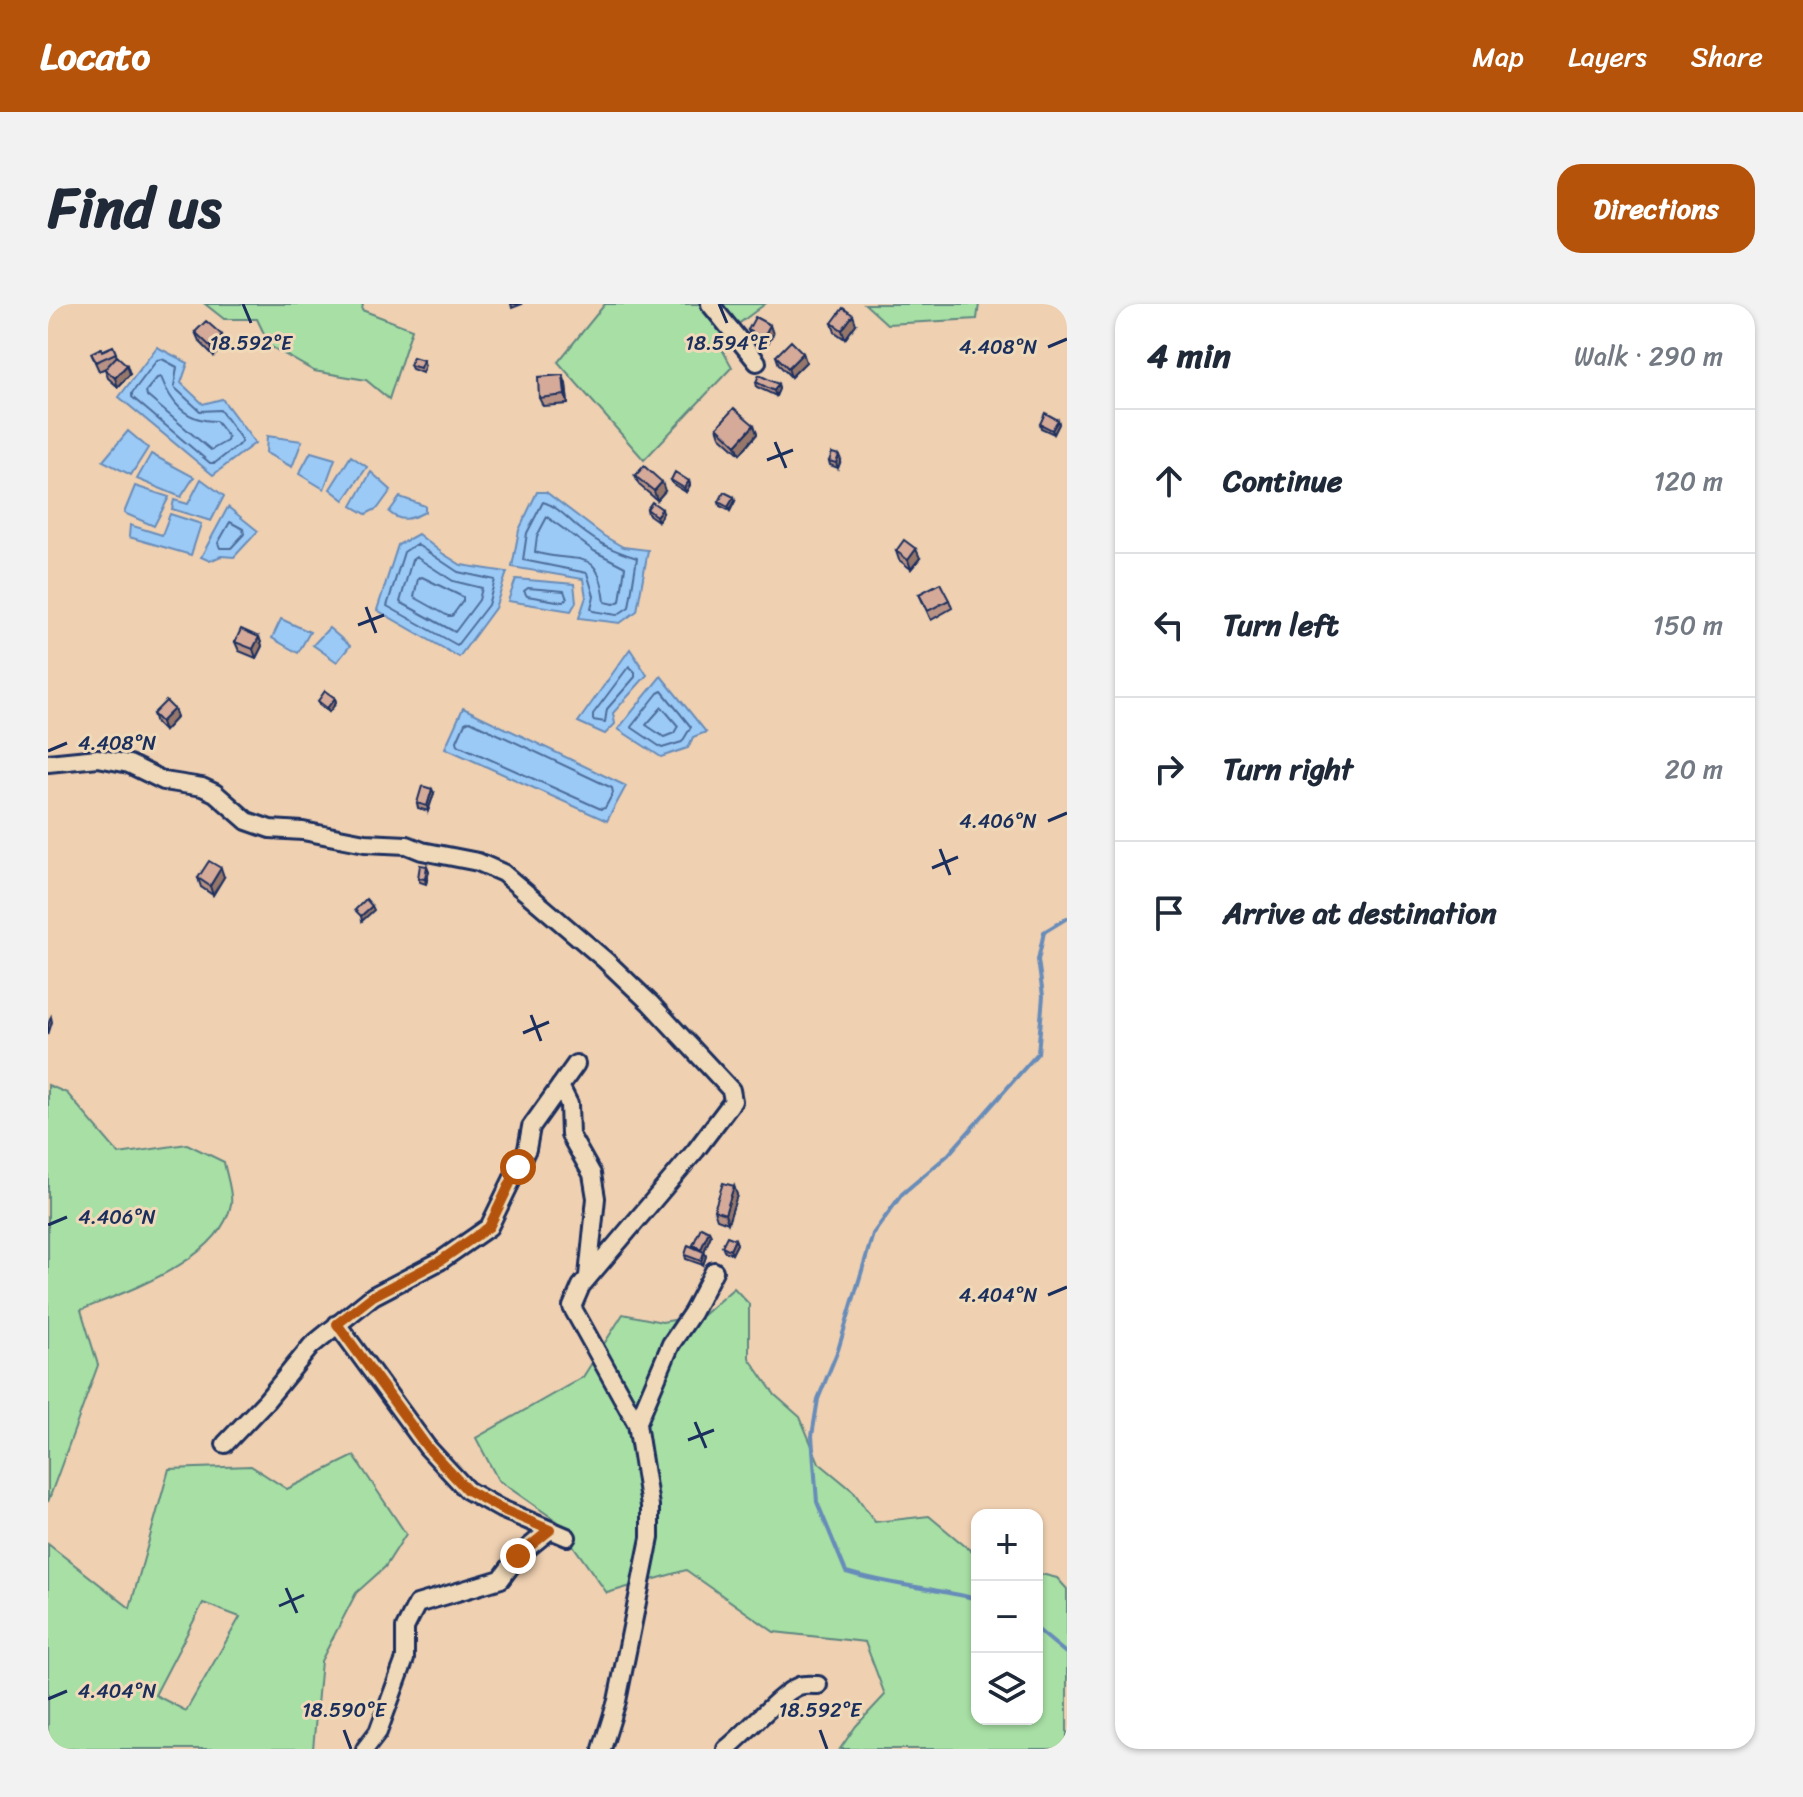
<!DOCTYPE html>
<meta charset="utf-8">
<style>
:root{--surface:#fff;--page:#f2f2f3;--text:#1f2937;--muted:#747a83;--line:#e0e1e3;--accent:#b45309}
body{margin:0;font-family:Sriracha,sans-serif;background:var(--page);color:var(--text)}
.controls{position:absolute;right:24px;bottom:24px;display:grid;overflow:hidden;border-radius:16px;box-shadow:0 2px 6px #0004}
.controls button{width:72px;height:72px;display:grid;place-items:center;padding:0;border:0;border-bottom:2px solid var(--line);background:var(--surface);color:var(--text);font:40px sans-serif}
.stop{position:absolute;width:24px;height:24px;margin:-18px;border:6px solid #b45309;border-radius:50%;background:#fff}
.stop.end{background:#b45309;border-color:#fff;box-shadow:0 2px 8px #0008}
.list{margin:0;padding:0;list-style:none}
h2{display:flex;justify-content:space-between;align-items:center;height:104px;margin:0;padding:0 32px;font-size:34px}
h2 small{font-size:26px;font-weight:400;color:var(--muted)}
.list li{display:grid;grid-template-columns:52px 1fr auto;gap:24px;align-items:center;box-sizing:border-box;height:144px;padding:0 32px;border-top:2px solid var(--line)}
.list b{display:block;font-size:30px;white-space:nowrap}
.list em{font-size:26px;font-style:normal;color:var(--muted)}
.icon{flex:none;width:44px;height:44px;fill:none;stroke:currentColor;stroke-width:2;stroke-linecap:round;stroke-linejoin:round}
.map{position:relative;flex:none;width:1019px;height:1445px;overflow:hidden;border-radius:24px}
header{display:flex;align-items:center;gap:48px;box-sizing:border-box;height:112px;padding:0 40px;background:var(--accent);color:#fff}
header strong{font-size:38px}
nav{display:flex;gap:44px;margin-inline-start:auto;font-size:28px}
.intro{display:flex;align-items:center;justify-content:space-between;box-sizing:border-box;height:192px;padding:0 48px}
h1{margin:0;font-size:56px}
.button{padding:20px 36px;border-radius:24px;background:var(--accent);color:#fff;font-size:28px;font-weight:700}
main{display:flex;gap:48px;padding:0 48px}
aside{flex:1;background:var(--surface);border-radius:24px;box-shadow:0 2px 6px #0004}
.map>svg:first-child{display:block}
.green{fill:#a7dfa4;stroke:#618781;stroke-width:2;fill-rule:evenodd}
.water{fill:#9bcaf6;stroke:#688cb9;stroke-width:2}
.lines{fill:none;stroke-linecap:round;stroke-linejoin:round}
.shore{stroke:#4e6d9b;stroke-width:2}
.stream{stroke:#688cb9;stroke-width:4}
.minor-casing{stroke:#1b2f5e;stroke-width:22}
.minor{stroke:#efd9b8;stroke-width:16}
.wall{fill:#b89284;stroke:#1b2f5e;stroke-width:2}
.shaded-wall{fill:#96776b;stroke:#1b2f5e;stroke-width:2}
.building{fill:#d6aa99;stroke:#1b2f5e;stroke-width:2}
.route{stroke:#b45309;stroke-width:10}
.ticks{fill:none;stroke:#1b2f5e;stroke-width:3}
.ticks-label{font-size:20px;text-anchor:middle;fill:#1b2f5e;stroke:#efd9b8;stroke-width:6;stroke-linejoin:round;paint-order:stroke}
</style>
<header>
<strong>Locato</strong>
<nav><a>Map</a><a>Layers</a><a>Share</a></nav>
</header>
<div class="intro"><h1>Find us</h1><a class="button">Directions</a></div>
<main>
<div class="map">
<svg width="1019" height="1445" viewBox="0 0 1019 1445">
<rect width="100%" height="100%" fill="#efd0b1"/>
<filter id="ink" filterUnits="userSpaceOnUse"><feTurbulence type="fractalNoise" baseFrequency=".0125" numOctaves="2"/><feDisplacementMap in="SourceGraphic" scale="16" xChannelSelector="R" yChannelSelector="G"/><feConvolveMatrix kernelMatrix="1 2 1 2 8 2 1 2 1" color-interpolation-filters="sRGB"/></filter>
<g filter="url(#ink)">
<path class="green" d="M157,0H315L314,6L364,25L341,95L318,76L266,67L222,42L209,15H176Z
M557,0H717L669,36L684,63L596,156L510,58Z
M817,0H931L929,15L839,20Z
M0,781L19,789L71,850L139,840L176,858C178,870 185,889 183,900C173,956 79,987 33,1006L50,1061L0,1198Z
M686,984L701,1000V1054L727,1091L752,1113L771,1159L805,1187L827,1218L881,1212L929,1252V1415H989V1269L1009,1274L1019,1285V1445H792L808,1422L837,1391L817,1338L726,1328L638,1266L559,1289L519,1233L516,1222L450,1176L428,1134L535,1073L575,1010L614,1018L655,1011Z
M306,1152L358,1230L337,1263L308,1289L273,1357L265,1445H0V1240L82,1304L121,1165L203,1162L239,1185ZM155,1299L192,1313L138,1407L107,1391Z"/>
<path class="water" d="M109,43L140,59L133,79L155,100L174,95L207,139L165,171L71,93Z
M80,127L100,144L83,171L55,157Z
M219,132L254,137L244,163L218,149Z
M263,148L287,155L276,185L251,170Z
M103,150L146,173L133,193L89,175Z
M303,152L319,163L296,196L282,185Z
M323,168L343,186L330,204L318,210L304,202Z
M153,175L176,192L163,217L124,205L126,196L140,200Z
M87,182L121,193L106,222L76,209Z
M489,188H498L556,232L575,243L600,246L589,307L572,319L531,314L538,293L535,275L464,263L471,226Z
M352,193L377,202V208C363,215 353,219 341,208Z
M180,203L210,227L186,253L173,252L162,257L153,253Z
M122,210L153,220L143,251L81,233L82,221L114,231Z
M370,230L394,249L413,261L459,268L447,304L411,353L329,306L350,241Z
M468,275L526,280L528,298L523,307L460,297Z
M233,315L262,328L250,349L224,334Z
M281,324L302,342L289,358L265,341Z
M582,345L599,371L565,409L567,420L557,430L530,418Z
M613,372L658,428L645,433L640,444L613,453L570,425Z
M415,404L578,482L559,517L397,444Z"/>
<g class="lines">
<path class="shore" d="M114,55L129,63L126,83L152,107L172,106L193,135V139L167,159H162L84,93V89L109,56Z
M113,73C123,99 137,117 168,117L180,133L179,137L163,146L99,92L98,87L109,74Z
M495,198C509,202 520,215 531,224C551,240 566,247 589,254L581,303L569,311L545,307L543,304L546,292L539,269L475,256L479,229Z
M499,213L546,247L577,263L572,297L566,300L557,298C550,239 530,262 487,248L489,232Z
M182,218L195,225L196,230L183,244H172L170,239Z
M368,240L410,268L447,276L440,301L409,341L339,302L356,248Z
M368,253L405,277L434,284L431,296L407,328L352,298L364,256Z
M374,273L415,293V297L404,312H400L366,293L370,275Z
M480,284L516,287L519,295L515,298L479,292L476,287Z
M581,362L587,368V373L559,405L557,418L545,416V410Z
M614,387L643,423L634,438L614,444L583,423L610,389Z
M614,403L630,422L626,429L616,433L598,421Z
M422,417L564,484L565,489L557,504L553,505L410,441L409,437L417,419Z"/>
<path class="stream" d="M929,1295C885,1284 841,1281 798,1268L769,1198L764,1132L770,1095L790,1046L825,930L854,890L900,851L990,749L995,692L990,656L996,628L1019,614
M989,1325L1019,1350"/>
<g class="minor-casing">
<path id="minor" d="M662,0L709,58
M0,459L50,454L81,460L116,477L154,483L167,489L199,517L222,525L255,527L317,539L359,541L374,547L430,558L455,569L557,656L602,699L683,786L685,797L648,846L533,982L524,1003L589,1120L602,1202V1234L569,1397L554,1445
M512,782L521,800L522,831L544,870L548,894L540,972
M289,1020L379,1143L419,1186L453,1205L519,1233
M589,1120L623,1040L644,1009L666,967
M177,1140L218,1097L263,1042L325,992L392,957L441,923L479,845L483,823L528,760
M317,1445L330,1428L357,1355V1324L369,1300L453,1275L470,1252L502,1226
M678,1445C698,1430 732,1389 751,1382C756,1380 765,1381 770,1381"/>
</g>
<use href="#minor" class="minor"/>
</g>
<path class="wall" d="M463,0H474L464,4Z
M784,19L808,20L797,35L787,28Z
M700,26L725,30L718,43L703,35Z
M147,28L174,31L177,40L166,52L151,37Z
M65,42L69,53L82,70L70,83L60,74L57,65L58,64L51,67L43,49L54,47Z
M755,49L758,58L743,73L731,61L728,52Z
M375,56L377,61L374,69L364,65L362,61Z
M708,78L730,80L731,85L728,92L709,83Z
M518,80L520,100L495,102L491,94Z
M1010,116L1011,120L1006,130L993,124L992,120Z
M706,121L709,130L692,150L672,132L669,123Z
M793,156L790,164L782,161L781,157Z
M587,172L617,187L609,196L591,181Z
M623,176L641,177L642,181L638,188L625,180Z
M687,197L682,207L672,202L671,198Z
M599,205L615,209L610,217L600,210Z
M848,247L872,254L863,265L851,256Z
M871,290L901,296L904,304L883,316Z
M211,333L214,342L208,354L191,347L187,338Z
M287,394L288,399L281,408L271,401L270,397Z
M126,405L129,413L116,427L108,419L105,410Z
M386,489L380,507L370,504L369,499Z
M379,562L381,567L378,580L372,578L370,574Z
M176,573L165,591L153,583L150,574Z
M686,882L689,891L680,919L669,915L666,906Z
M661,927L663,931L656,947L658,952L655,961L638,955L637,951L646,944L645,941Z
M687,935L689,940L684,950L676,947L674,942Z"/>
<path class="shaded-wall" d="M805,11L808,20L797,35L794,26Z
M722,21L725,30L718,43L715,34Z
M174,31L177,40L166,52L163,43Z
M755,49L758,58L743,73L740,64Z
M79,61L82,70L70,83L67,74Z
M515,71L518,80L520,100L517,91Z
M730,80L731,85L728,92L726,87Z
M1010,116L1011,120L1006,130L1004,126Z
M706,121L709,130L692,150L688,141Z
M791,151L793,156L790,164L788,159Z
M641,177L642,181L638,188L636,184Z
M614,178L617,187L609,196L606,187Z
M686,193L687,197L682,207L680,203Z
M614,205L615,209L610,217L608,212Z
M868,245L872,254L863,265L860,256Z
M211,333L214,342L208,354L205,345Z
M287,394L288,399L281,408L279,404Z
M126,405L129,413L116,427L113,418Z
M384,485L386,489L380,507L379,502Z
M379,562L381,567L378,580L377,575Z
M173,564L176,573L165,591L162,582Z
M324,602L326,606L314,617L313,612Z
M3,713L4,718L0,731V721Z
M686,882L689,891L680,919L677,910Z
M661,927L663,931L655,950L653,945Z
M687,935L689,940L684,950L682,946Z
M656,948L658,952L655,961L653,957Z"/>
<path class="building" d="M795,4L805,11L794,26L784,19Z
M707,13L722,21L715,34L700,26Z
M158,17L174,31L163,43L147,28Z
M743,37L755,49L740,64L728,52Z
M65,42L68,49L48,58L43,49L53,44L54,47Z
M69,52L79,61L67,74L57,65Z
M365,53L375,56L372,64L362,61Z
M515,71L517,91L491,94L490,73Z
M711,71L730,80L726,87L708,78Z
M686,104L706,121L688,141L669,123Z
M997,109L1010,116L1004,126L992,120Z
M784,149L791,151L788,159L781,157Z
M596,162L614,178L606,187L587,172Z
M627,168L641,177L636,184L623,176Z
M676,188L686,193L680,203L671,198Z
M604,198L614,205L608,212L599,205Z
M856,236L868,245L860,256L848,247Z
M892,279L901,296L880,307L871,290Z
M193,325L211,333L205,345L187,338Z
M277,387L287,394L279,404L270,397Z
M118,397L126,405L113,418L105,410Z
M374,482L384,485L379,502L369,499Z
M161,557L173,564L162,582L150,574Z
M372,561L379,562L377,575L370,574Z
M318,595L324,602L313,612L307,606Z
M675,879L686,882L677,910L666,906Z
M653,923L661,927L653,945L645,941Z
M679,932L687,935L682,946L674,942Z
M640,941L656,948L653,957L637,951Z"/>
</g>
<g class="lines" filter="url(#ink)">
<path class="route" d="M470,863L441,923L392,957L325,992L289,1020L379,1143L419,1186L453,1205L502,1226L470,1252"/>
</g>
<path class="ticks" d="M195,0L203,19M671,0L679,19M1000,43L1019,35M727,138L738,164M719,156L745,146M318,303L328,329M310,321L336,311M0,447L19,439M1000,517L1019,509M892,545L902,571M884,564L910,553M483,711L493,737M475,729L501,718M0,921L19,913M1000,991L1019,983M647,1118L658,1144M640,1136L666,1126M238,1284L249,1309M231,1302L256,1291M0,1395L19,1387M296,1426L303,1445M772,1426L779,1445"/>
<g class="ticks-label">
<text x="203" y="46">18.592°E</text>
<text x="679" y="46">18.594°E</text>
<text x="950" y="50">4.408°N</text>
<text x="69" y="446">4.408°N</text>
<text x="950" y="524">4.406°N</text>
<text x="69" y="920">4.406°N</text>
<text x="950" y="998">4.404°N</text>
<text x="69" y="1394">4.404°N</text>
<text x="296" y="1413">18.590°E</text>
<text x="772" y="1413">18.592°E</text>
</g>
</svg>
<div class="controls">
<button>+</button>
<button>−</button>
<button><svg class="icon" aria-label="layers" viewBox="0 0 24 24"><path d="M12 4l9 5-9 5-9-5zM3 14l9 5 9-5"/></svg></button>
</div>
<div class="stop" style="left:470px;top:863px"></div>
<div class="stop end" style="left:470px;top:1252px"></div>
</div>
<aside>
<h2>4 min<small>Walk · 290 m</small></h2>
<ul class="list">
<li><svg class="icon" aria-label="ahead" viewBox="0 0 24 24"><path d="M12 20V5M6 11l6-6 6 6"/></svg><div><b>Continue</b></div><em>120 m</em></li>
<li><svg class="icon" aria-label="left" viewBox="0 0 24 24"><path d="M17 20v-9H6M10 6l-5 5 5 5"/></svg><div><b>Turn left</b></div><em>150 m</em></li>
<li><svg class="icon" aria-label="right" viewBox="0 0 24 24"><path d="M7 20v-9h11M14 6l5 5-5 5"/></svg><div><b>Turn right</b></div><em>20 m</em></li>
<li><svg class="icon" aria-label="arrive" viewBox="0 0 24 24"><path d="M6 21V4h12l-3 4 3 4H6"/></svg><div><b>Arrive at destination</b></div></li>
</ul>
</aside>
</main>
